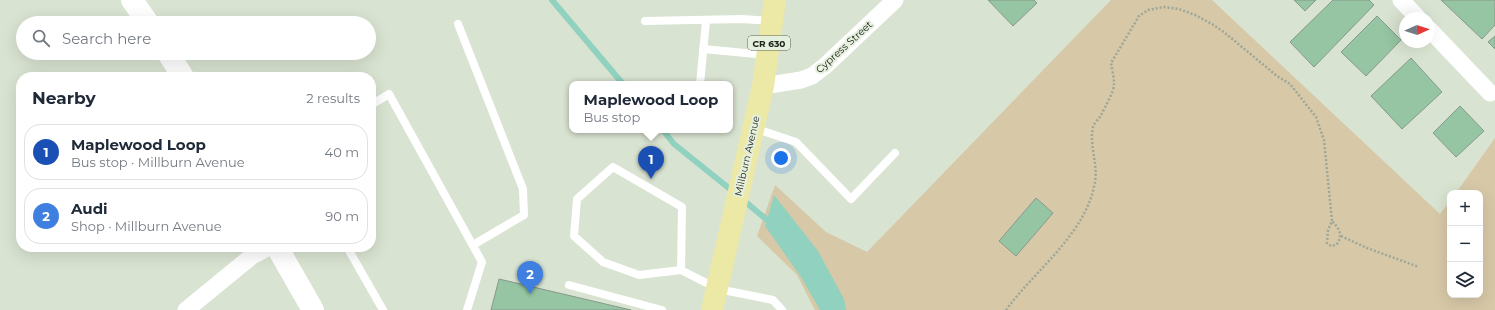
<!DOCTYPE html>
<meta charset="utf-8">
<style>
:root{--surface:#fff;--page:#f2f2f3;--text:#1f2937;--muted:#747a83;--line:#e0e1e3;--accent:#d93025}
body{margin:0;font-family:Montserrat,sans-serif;background:var(--page);color:var(--text)}
.controls{position:absolute;right:12px;bottom:12px;display:grid;overflow:hidden;border-radius:8px;box-shadow:0 4px 16px #0002}
.controls button{width:36px;height:36px;display:grid;place-items:center;padding:0;border:0;border-bottom:1px solid var(--line);background:var(--surface);color:var(--text);font:20px sans-serif}
.compass{position:absolute;left:1399px;top:12px;width:36px;height:36px;border-radius:50%;background:var(--surface);box-shadow:0 4px 16px #0002;rotate:87deg}
.you{position:absolute;left:781px;top:158px;width:14px;height:14px;margin:-10px;border:3px solid #fff;border-radius:50%;background:#1a73e8;box-shadow:0 0 0 6px #1a73e833}
.badge{display:grid;place-items:center;width:26px;height:26px;border-radius:50%;background:var(--accent);color:#fff;font-size:13px;font-weight:700}
.pin{position:absolute;translate:-50% -33px;filter:drop-shadow(0 1px 2px #0008)}
.pin::after{content:'';position:absolute;top:21px;width:14px;height:12px;background:inherit;clip-path:polygon(0 0,100% 0,50% 100%)}
.popup{position:absolute;left:569px;top:81px;width:164px;height:52px;box-sizing:border-box;display:grid;place-content:center;border-radius:8px;background:var(--surface);filter:drop-shadow(0 1px 3px #0005);font-size:13px;white-space:nowrap;color:var(--muted)}
.popup b{font-size:15px;color:var(--text)}
.popup::after{content:'';position:absolute;left:50%;top:100%;margin-left:-8px;border:8px solid transparent;border-top-color:var(--surface)}
.list{margin:0;padding:0;list-style:none}
h2{display:flex;justify-content:space-between;align-items:center;height:52px;margin:0;padding:0 16px;font-size:17px}
h2 small{font-size:13px;font-weight:400;color:var(--muted)}
.list li{display:grid;grid-template-columns:26px 1fr auto;gap:12px;align-items:center;box-sizing:border-box;height:56px;margin:0 8px 8px;padding:0 8px;border:1px solid var(--line);border-radius:16px}
.list b{display:block;font-size:15px;white-space:nowrap}
.list p{margin:0;font-size:13px;white-space:nowrap;color:var(--muted)}
.list em{font-size:13px;font-style:normal;color:var(--muted)}
.icon{flex:none;width:22px;height:22px;fill:none;stroke:currentColor;stroke-width:2;stroke-linecap:round;stroke-linejoin:round}
.map{position:relative;flex:none;width:1495px;height:310px;overflow:hidden}
.search{position:absolute;background:var(--surface);box-shadow:0 4px 16px #0002;left:16px;top:16px;width:360px;height:44px;display:flex;align-items:center;gap:10px;box-sizing:border-box;padding:0 14px;border-radius:22px;color:var(--muted);font-size:15px}
.panel{position:absolute;background:var(--surface);box-shadow:0 4px 16px #0002;left:16px;top:72px;width:360px;height:180px;border-radius:16px}
.map>svg:first-child{display:block}
.green{fill:#d7c8a7}
.water{fill:#90d2bf}
.lines{fill:none;stroke-linecap:round;stroke-linejoin:round}
.stream{stroke:#90d2bf;stroke-width:6}
.building{fill:#95c5a2;stroke:#88998c}
.path{stroke:#9ea698;stroke-width:2.5;stroke-dasharray:2 2;stroke-linecap:butt}
.lane{stroke:#fff;stroke-width:8}
.street{stroke:#fff;stroke-width:17}
.secondary{stroke:#fff;stroke-width:22}
.primary{stroke:#ebe9a5;stroke-width:22}
.labels{text-anchor:middle;dominant-baseline:central;stroke-width:4;stroke-linejoin:round;paint-order:stroke}
.shield{fill:#e6f0de;stroke:#5c6157;stroke-width:1}
.shield-label{font-size:9px;font-weight:bold;fill:#21241d}
.street-label{font-size:10px;fill:#21241d;stroke:#e6f0de}
</style>
<div class="map">
<svg width="1495" height="310" viewBox="0 0 1495 310">
<rect width="100%" height="100%" fill="#d9e3d1"/>
<path class="green" d="M1111,0H1212L1440,214L1450,201V295H1480V193H1456L1495,138V310H815L797,275L757,236L775,185L826,232L867,252Z"/>
<path class="water" d="M774,195L818,251L844,299L846,310H820L801,277L765,226Z"/>
<g class="lines">
<path class="stream" d="M552,0L623,84
M663,130L674,144L735,193
M742,199L773,225"/>
</g>
<path class="building" d="M988,0H1034L1037,3L1013,26Z
M1294,0H1316L1305,11Z
M1333,0H1369L1374,5L1314,67L1290,42Z
M1441,0H1495V25L1482,39Z
M1377,16L1401,40L1366,76L1341,52Z
M1495,36V49L1488,42Z
M1411,58L1442,92L1402,129L1371,96Z
M1460,106L1484,131L1456,157L1433,133Z
M1036,198L1053,213L1016,256L999,241Z
M499,279L631,310H491Z"/>
<g class="lines">
<path class="path" d="M1341,236L1367,248L1419,267
M1006,310C1036,269 1086,234 1095,182C1098,163 1089,145 1093,127C1094,123 1099,119 1101,115C1105,107 1114,92 1114,84C1114,77 1112,69 1111,63L1139,16L1148,10L1164,7L1179,9L1195,15L1212,24L1225,33L1277,76L1290,84L1316,117L1324,140L1332,221L1328,230L1327,243L1331,246L1336,245C1344,236 1339,228 1332,221"/>
<path class="lane" d="M645,21L742,19L772,21
M458,24L523,189L524,215L473,245
M703,49L767,55
M700,84L706,21
M371,105L389,94L482,262L467,310
M754,128L796,142L851,199L895,153
M347,247L383,310
M681,270L682,207L613,167L577,199L574,236L603,262L639,275L681,270L718,289L773,300L782,310
M569,285L662,310"/>
<path class="street" d="M1401,0L1418,18
M1429,29L1490,93
M763,86L801,80L812,76L825,66L895,0
M186,310L252,256L269,247"/>
<path class="secondary" d="M132,0L148,23
M168,53L183,77
M277,247L313,310"/>
<path class="primary" d="M712,310L763,86L775,0"/>
</g>
<g class="labels">
<rect class="shield" x="748" y="36" width="42" height="14" rx="3"/>
<g class="shield-label">
<text x="769" y="43">CR 630</text>
</g>
<g class="street-label">
<text transform="translate(844 47) rotate(-42)">Cypress Street</text>
<text transform="translate(747 156) rotate(-77)">Millburn Avenue</text>
</g>
</g>
</svg>
<div class="controls">
<button>+</button>
<button>−</button>
<button><svg class="icon" aria-label="layers" viewBox="0 0 24 24"><path d="M12 4l9 5-9 5-9-5zM3 14l9 5 9-5"/></svg></button>
</div>
<svg class="compass" viewBox="-18 -18 36 36"><path d="M0-13l5 13h-10z" fill="#e53935"/><path d="M0 13l5-13h-10z" fill="#747a83"/></svg>
<div class="you"></div>
<div class="pin badge" style="left:651px;top:179px;background:#1a4fb4">1</div>
<div class="popup"><b>Maplewood Loop</b>Bus stop</div>
<div class="pin badge" style="left:530px;top:294px;background:#3f7fe0">2</div>
<div class="search"><svg class="icon" aria-label="search" viewBox="0 0 24 24"><circle cx="10" cy="10" r="6"/><path d="M15 15l6 6"/></svg>Search here</div>
<section class="panel">
<h2>Nearby<small>2 results</small></h2>
<ul class="list">
<li><span class="badge" style="background:#1a4fb4">1</span><div><b>Maplewood Loop</b><p>Bus stop · Millburn Avenue</p></div><em>40 m</em></li>
<li><span class="badge" style="background:#3f7fe0">2</span><div><b>Audi</b><p>Shop · Millburn Avenue</p></div><em>90 m</em></li>
</ul>
</section>
</div>
